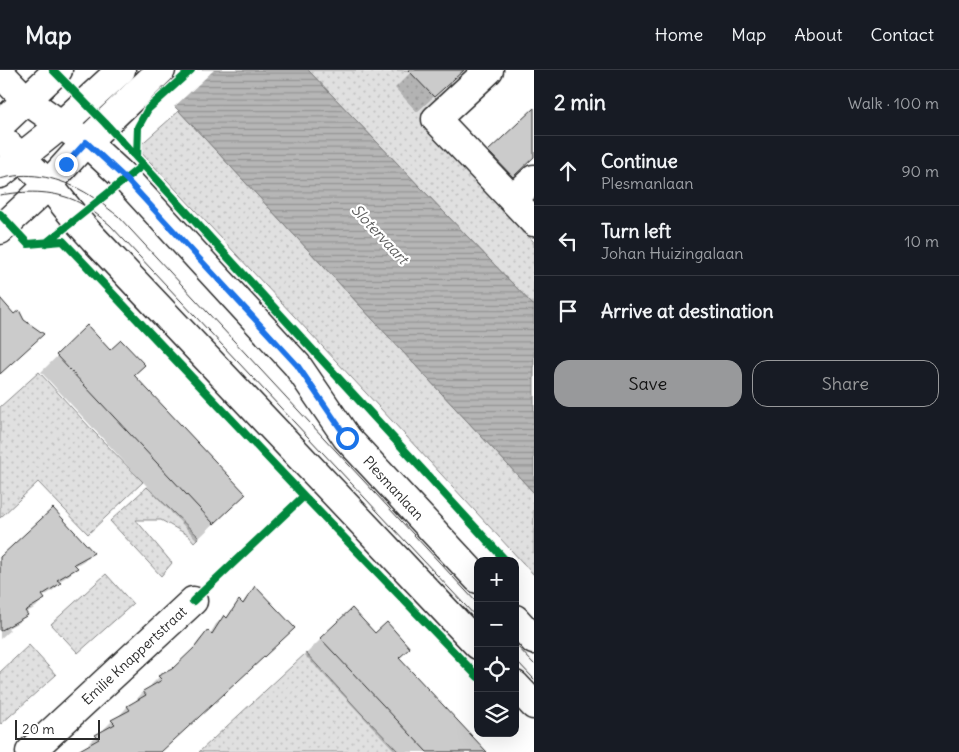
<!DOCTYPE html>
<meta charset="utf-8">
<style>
:root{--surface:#171b24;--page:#20242c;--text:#f1f3f6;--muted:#9ea1a6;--line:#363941;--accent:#98999b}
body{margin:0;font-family:Delius,sans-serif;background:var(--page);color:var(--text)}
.controls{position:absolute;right:15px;bottom:15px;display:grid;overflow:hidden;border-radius:10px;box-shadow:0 5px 20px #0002}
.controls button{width:45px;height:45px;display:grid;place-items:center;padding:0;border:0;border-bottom:1px solid var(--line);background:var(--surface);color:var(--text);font:25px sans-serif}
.scale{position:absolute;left:15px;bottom:12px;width:85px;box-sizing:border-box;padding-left:5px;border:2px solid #2b2b2b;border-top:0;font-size:14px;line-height:18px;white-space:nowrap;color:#2b2b2b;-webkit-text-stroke:4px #fff;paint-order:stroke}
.stop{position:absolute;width:15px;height:15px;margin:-11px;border:4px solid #1a73e8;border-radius:50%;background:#fff}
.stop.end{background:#1a73e8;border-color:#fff;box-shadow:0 1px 5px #0008}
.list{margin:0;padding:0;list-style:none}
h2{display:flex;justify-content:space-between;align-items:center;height:65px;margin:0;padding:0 20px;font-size:21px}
h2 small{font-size:16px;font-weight:400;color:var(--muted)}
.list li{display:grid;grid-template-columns:32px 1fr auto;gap:15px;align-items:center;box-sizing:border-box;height:70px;padding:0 20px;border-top:1px solid var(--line)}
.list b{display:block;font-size:19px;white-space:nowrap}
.list p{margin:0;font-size:16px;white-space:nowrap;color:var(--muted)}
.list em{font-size:16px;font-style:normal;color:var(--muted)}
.actions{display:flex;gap:10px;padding:15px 20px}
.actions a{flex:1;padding:11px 0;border:1px solid var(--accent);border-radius:15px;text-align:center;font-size:18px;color:var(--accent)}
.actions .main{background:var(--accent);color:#111}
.icon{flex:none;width:28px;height:28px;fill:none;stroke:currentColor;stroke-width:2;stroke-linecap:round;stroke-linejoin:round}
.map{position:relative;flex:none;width:534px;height:682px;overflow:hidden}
header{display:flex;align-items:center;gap:30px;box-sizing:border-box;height:70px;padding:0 25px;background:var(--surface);border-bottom:1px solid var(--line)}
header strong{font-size:24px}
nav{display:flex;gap:28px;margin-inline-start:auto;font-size:18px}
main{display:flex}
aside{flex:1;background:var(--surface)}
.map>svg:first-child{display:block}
.green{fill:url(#green-dots);stroke:#868686}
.water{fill:url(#water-rules);stroke:#7e7e7e}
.pier{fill:#fff}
.shadow{fill:#0003}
.building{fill:#cbcbcb;stroke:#2b2b2b}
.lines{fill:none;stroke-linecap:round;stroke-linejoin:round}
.minor-casing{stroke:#2b2b2b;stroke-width:31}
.major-casing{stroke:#2b2b2b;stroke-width:31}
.minor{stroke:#fff;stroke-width:28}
.major{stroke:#fff;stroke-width:28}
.tram{stroke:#2b2b2b;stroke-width:1}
.cycleway-casing{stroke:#fff;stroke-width:11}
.cycleway{stroke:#00873e;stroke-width:8}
.route{stroke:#1a73e8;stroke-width:6}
.labels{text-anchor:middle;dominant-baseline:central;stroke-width:4.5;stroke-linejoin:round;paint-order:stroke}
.street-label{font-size:14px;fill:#2b2b2b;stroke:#fff}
.water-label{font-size:15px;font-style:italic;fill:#5c5c5c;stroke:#fff}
</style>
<header>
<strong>Map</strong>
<nav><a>Home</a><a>Map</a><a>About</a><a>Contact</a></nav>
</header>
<main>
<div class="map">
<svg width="534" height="682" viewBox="0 0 534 682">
<defs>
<pattern id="green-dots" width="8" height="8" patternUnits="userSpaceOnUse" patternTransform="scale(1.25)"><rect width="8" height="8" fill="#e0e0e0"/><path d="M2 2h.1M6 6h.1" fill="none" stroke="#c0c0c0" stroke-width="1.8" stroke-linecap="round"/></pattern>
<pattern id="water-rules" width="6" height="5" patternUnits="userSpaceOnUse" patternTransform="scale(1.25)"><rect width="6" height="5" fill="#b6b6b6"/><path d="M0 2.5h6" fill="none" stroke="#949494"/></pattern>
</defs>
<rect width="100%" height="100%" fill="#fff"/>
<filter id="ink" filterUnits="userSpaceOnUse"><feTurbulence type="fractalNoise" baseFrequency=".02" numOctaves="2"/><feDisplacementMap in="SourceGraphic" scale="10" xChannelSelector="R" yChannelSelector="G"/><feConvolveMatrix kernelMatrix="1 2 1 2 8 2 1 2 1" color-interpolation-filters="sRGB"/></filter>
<g filter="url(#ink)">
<path class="green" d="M308,0H481L424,53L534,172V236Z
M179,41L534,423V505L394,353L137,78Z
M39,302L94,362L143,412L88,464L38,412L0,448V337Z
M147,417L199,467L194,472L188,465L161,450H136L172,493L161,506L110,451Z
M106,504L133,534L78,583L51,554Z
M29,575L56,605L1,654L0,653V602Z
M306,583L361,643L399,682H199Z"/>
<path class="water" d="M139,0H308L534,236V423L179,41Z"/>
<path class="pier" d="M137,0H214L173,38Z"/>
<path class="shadow" d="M413,0H463L417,42L395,18Z
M534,40V86L496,122L473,98Z
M87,257L132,305L228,440L197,470L41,302Z
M93,483L85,490L75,496L76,498L68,506L58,512L60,514L52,521L42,527L43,529L36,537L25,543L26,545L19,552L8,558L10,560L0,569V489Z
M255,518L160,682H79L90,675L88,674L96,666L106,661L104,659L112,651L121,646L120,645L127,637L137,631L136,630L143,622L153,617L151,615L159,607L172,600L189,584L200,569L208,562L210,564L216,554L224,547L226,549L232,540L240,532L242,534L248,525Z
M375,565L398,588L485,682H396L305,585L321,569Z"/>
<path class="building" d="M408,0H464L434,27Z
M534,38V87L513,107L488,81Z
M0,228L14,244L19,240L24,250L44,264L0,304Z
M87,255L110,280L121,270L145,295L134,305L246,424L214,454L56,285Z
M53,438L94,483L74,494L78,498L57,510L61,513L42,525L45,529L25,541L28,545L0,561V487Z
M255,516L295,558L250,600L161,682H76L99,669L95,665L115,654L111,650L130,640L127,636L146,625L143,621L162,610L158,606L172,599L195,577L208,560L212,564L224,545L227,548L239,530L243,534Z
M352,538L375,563L387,552L410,578L399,588L487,682H427L320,568Z"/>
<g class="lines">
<g class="minor-casing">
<g id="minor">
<path d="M489,0L436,49L534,152"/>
<path id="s1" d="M86,72L126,109L297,295L347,368L478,509"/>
<path d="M0,104L61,55L121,0"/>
<path d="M47,113L76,149L94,169L478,575"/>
<path d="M513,129L534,109"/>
<path d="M515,549L534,570"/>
<path d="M515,615L534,635"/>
<path id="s2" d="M30,682L193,531"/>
</g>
</g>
<g class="major-casing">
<path id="major" d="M0,3L26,30L86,72
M0,55L58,0
M0,67L47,113
M0,160L41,122L86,72L161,0"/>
</g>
<use href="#minor" class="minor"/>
<use href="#major" class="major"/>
<path class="tram" d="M0,109C27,101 55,107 79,119C93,126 106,137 118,146L478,534
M0,125C25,121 50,120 74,130C87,136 99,146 110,155L478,549
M515,574L534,594
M515,589L534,609"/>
<g class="cycleway-casing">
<path id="cycleway" d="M53,0L105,53L506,491
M137,88L138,57L148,39L191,0
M0,144L28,174L63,171L304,426L478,607
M46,173L143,95
M193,531L304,426"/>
</g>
<use href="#cycleway" class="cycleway"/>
</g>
</g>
<g class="lines" filter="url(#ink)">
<path class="route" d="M66,94L86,72L126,109L297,295L347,368"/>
</g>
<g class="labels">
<g class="street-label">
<text stroke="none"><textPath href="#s1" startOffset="464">Plesmanlaan</textPath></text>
<text stroke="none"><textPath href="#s2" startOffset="142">Emilie Knappertstraat</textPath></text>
</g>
<g class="water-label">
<text transform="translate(380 164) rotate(47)">Slotervaart</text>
</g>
</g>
</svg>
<div class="controls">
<button>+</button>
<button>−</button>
<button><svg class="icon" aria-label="locate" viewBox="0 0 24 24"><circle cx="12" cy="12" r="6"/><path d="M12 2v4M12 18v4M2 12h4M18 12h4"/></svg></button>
<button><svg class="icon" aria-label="layers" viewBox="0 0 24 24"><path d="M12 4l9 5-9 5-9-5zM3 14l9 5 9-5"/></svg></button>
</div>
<div class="scale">20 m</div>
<div class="stop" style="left:347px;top:368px"></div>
<div class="stop end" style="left:66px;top:94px"></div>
</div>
<aside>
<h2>2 min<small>Walk · 100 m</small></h2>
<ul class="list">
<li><svg class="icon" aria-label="ahead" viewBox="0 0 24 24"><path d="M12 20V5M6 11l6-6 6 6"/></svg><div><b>Continue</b><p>Plesmanlaan</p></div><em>90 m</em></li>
<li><svg class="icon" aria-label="left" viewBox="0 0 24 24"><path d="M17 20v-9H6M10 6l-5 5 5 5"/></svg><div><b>Turn left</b><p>Johan Huizingalaan</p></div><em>10 m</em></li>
<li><svg class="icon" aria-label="arrive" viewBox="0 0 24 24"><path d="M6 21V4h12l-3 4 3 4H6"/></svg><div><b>Arrive at destination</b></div></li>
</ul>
<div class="actions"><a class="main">Save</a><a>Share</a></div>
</aside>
</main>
